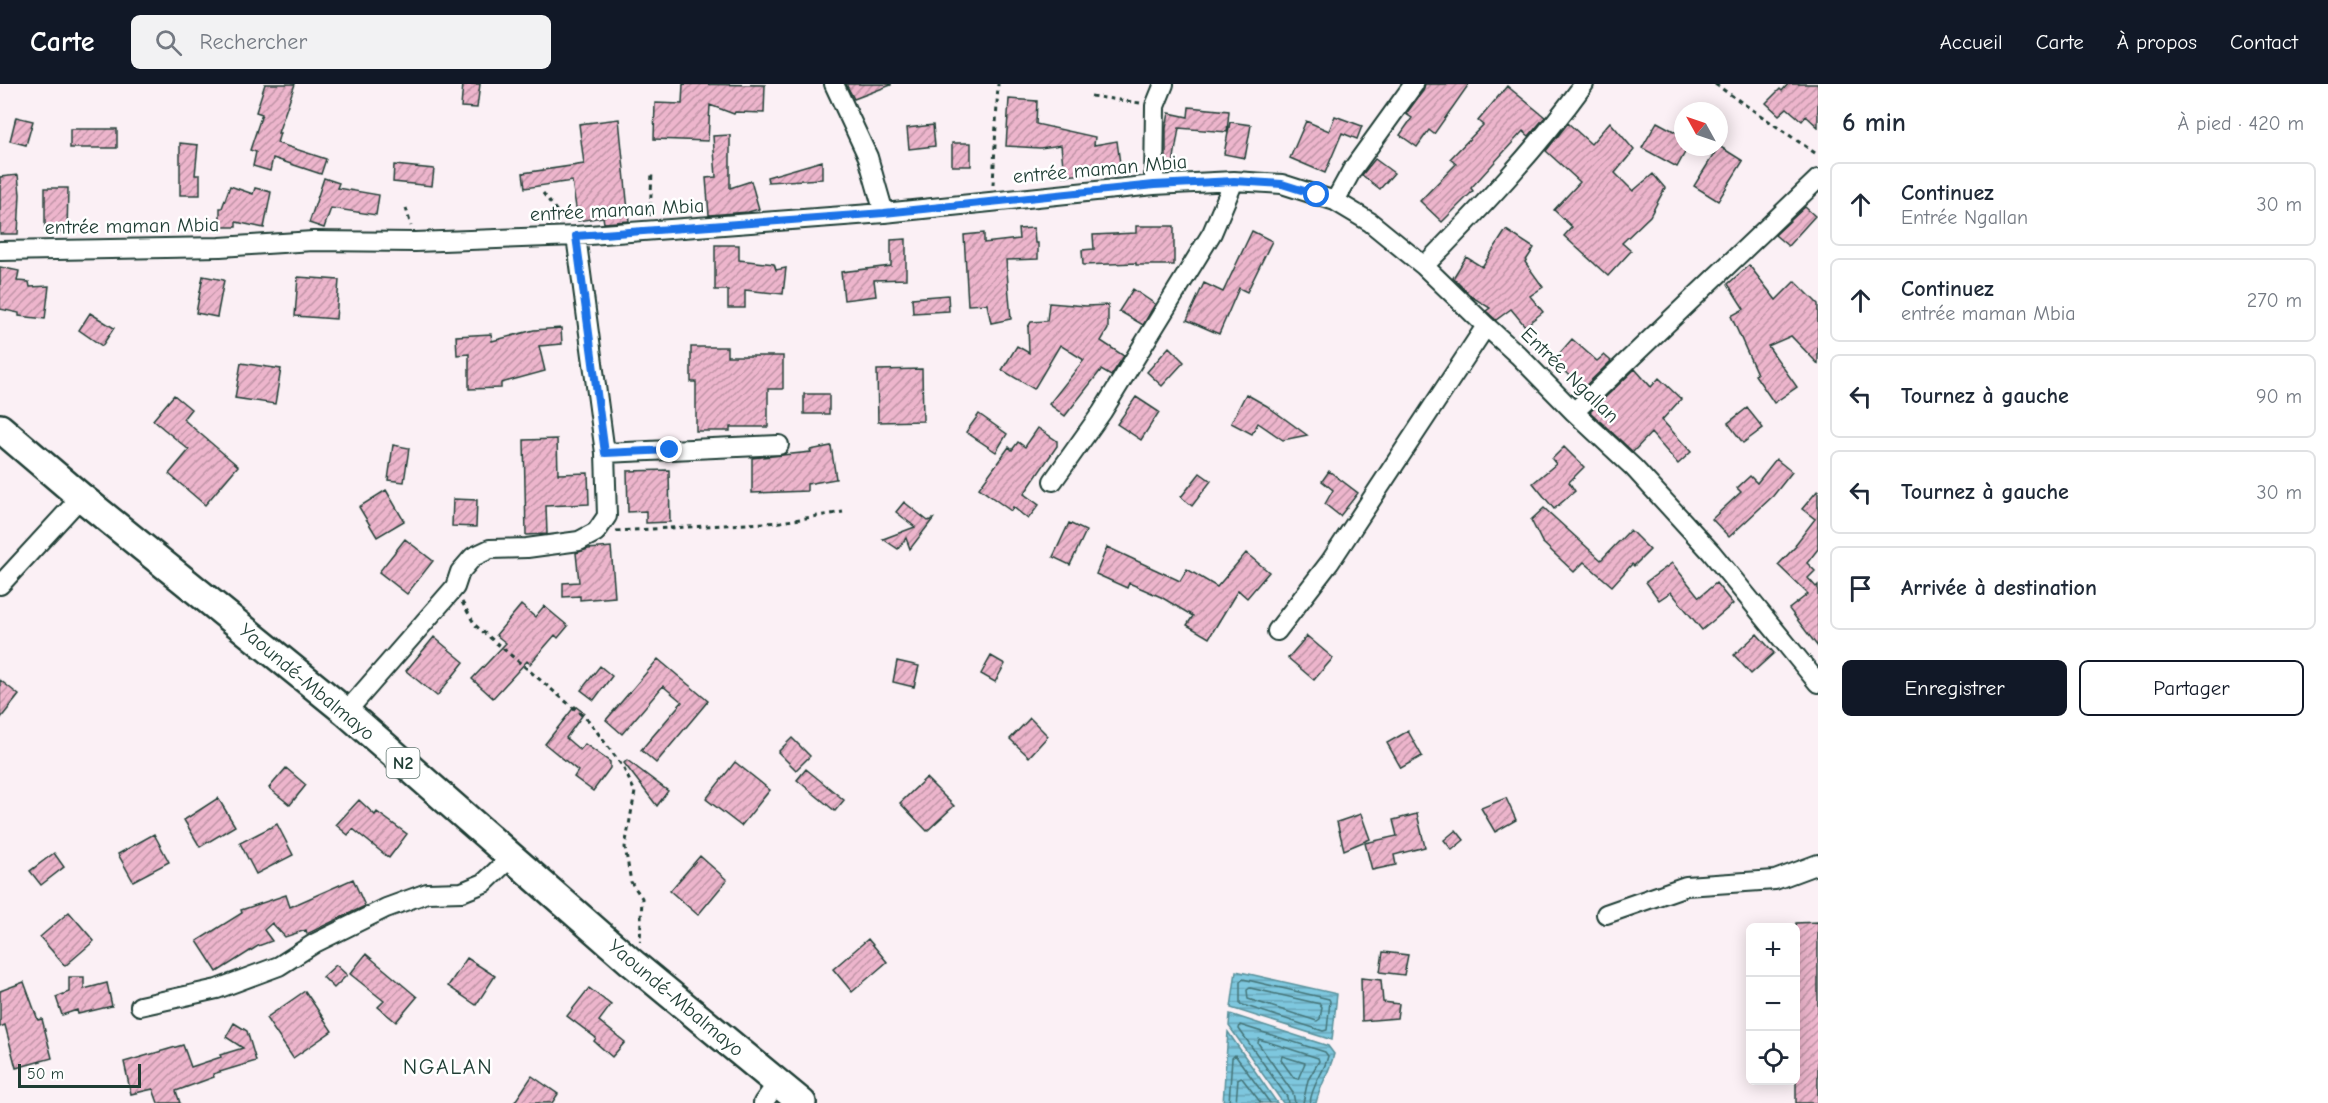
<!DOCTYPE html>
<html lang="fr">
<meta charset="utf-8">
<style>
:root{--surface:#fff;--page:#f2f2f3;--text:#1f2937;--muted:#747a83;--line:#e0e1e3;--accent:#111827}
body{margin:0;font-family:"Comic Neue",sans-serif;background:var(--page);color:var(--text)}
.controls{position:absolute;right:18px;bottom:18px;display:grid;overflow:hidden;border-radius:9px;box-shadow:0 3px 15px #0003}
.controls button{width:54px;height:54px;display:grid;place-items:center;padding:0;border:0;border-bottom:2px solid var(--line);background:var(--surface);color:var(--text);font:30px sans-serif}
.compass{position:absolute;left:1674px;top:18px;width:54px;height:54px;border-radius:50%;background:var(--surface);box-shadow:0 3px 15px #0003;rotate:310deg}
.scale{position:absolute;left:18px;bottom:15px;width:123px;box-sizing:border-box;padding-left:6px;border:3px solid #1f3d34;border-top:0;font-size:16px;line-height:21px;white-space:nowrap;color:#1f3d34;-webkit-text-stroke:4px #fff;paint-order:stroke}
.stop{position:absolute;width:18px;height:18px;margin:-14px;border:4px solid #1a73e8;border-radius:50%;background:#fff}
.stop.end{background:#1a73e8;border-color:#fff;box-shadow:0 2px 6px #0008}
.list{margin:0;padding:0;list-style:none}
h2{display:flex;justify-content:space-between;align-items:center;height:78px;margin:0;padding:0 24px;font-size:26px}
h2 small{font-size:20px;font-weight:400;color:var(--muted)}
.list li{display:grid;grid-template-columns:39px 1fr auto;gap:18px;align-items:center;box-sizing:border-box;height:84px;margin:0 12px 12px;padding:0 12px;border:2px solid var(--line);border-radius:9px}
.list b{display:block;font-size:22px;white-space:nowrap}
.list p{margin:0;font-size:20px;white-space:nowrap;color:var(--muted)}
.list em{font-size:20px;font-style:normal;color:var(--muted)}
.actions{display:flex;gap:12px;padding:18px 24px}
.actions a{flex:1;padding:14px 0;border:2px solid var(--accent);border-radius:9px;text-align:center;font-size:21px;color:var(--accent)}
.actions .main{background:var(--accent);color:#fff}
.icon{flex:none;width:33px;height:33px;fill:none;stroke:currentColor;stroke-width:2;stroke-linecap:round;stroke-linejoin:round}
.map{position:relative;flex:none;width:1818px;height:1019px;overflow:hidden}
header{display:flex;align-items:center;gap:36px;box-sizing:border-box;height:84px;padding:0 30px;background:var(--accent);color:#fff}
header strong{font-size:28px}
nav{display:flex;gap:33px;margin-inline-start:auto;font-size:21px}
.search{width:420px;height:54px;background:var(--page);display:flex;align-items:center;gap:15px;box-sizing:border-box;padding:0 21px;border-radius:9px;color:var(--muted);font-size:22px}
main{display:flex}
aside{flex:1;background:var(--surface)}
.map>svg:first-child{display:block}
.water{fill:url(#water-rules);stroke:#58909a;stroke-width:1.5}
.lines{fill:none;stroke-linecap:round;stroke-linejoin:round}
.shore{stroke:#457478;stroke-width:1.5}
.building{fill:url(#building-hatch);stroke:#1f3d34;stroke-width:1.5}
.minor-casing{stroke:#1f3d34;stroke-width:22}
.highway-casing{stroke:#1f3d34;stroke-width:32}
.path{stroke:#1f3d34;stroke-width:3;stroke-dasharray:4.5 4.5;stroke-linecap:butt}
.minor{stroke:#fff;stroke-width:18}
.highway{stroke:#fff;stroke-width:27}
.route{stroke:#1a73e8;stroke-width:8}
.labels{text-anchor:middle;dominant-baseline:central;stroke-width:5;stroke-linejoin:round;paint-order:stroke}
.shield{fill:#fff;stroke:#627771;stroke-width:1.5}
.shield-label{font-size:18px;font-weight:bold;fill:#1f3d34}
.street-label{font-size:20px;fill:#1f3d34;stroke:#fff}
.quarter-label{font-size:22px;letter-spacing:1.5px;fill:#1f3d34;stroke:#fff}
</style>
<header>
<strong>Carte</strong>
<div class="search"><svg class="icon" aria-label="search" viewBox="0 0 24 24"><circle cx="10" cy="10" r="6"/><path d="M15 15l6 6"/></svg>Rechercher</div>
<nav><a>Accueil</a><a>Carte</a><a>À propos</a><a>Contact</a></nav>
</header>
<main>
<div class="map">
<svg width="1818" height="1019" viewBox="0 0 1818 1019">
<defs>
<pattern id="water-rules" width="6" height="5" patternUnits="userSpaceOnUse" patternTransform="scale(1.5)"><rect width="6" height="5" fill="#7ec7de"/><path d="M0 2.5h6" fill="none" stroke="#67a3b5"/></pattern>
<pattern id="building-hatch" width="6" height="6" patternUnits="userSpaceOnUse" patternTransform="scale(1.5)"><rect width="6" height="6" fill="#edb5cc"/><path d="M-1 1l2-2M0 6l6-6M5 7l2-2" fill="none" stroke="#bf94a6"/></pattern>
</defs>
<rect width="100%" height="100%" fill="#fbf0f5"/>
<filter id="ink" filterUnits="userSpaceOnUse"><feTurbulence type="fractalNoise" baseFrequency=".0167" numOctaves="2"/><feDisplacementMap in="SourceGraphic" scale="12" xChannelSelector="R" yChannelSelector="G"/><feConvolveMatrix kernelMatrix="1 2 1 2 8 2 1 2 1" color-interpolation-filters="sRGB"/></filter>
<g filter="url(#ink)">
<path class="water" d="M1236,887L1337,910L1332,956L1231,924Z
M1230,930L1328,962L1334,970C1330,987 1320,1001 1316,1019H1283L1229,942Z
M1228,948L1277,1019H1223Z"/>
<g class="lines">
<path class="shore" d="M1243,895L1329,915L1330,917L1327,946L1323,947L1240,920V898Z
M1250,904L1320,920L1322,923L1320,935L1317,937L1248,915L1247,906Z
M1282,972L1305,979L1298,995L1294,994L1281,976Z
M1229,1019L1232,974L1235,971L1270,1019
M1236,1019L1238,995L1241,993L1261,1019
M1288,1019L1287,1013L1239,945L1240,941L1325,968L1328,972C1324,990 1312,999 1310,1019
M1295,1019L1293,1009L1258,959L1259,955L1318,974L1319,977L1308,996L1303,1019"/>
</g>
<path class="building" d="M265,0H295L278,49H280L277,59L326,75L321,90L273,74L270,87L253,82L256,68L250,66L262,30L256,28Z
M463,0H480L477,24L461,23Z
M683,0L765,1L764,29L735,28L734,30L710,21L708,57L654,55L655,19L682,20Z
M846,0H891V1L854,15Z
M1425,0H1469L1434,50L1429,46L1417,63L1400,51L1412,34L1406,30L1423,7Z
M1788,0H1818V43L1806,32L1802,37L1787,24L1779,31L1766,19L1780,5L1782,7Z
M1507,2L1545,33L1529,52L1523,47L1471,104L1473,107L1442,138L1420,117L1456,80L1450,75L1483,41L1478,37Z
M1009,15L1037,17L1036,40L1095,53L1094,61L1117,57L1121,87L1064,92L1061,61L1040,64L1006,62Z
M1189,23L1229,27L1227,48L1179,44L1173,80L1166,79V44L1169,29L1188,33Z
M1335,32L1362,42L1357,55L1342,49L1325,89L1290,74L1306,37L1329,47Z
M16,33L33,37L26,61L10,57Z
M619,35L629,137L604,139L603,133L578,137L572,97L525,104L523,89L584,80L579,40Z
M1230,38L1251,41L1245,74L1224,70Z
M1610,38L1634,66L1615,89L1633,107L1653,90L1665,104L1650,132L1622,159L1631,167L1608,192L1564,152L1572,143L1554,126L1580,98L1546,67L1568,39L1591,60Z
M1657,38L1683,52V63H1688L1677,83L1642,64Z
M933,41L935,62L909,65L907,44Z
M70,45H117V64H70Z
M730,51V104L751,97L759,125L748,128L709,131L706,94L716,93L713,52Z
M180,59L198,61L195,91H200V111H180Z
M952,59H971V82H952Z
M1719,62L1743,77L1718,117L1694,102Z
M1375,75L1394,89L1380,105L1362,91Z
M822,77V95L768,98L767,93Z
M394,81L434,85L432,102L393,98Z
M18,91L20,110L18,150H0V93Z
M324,94L339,99L337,104L379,111L376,131L331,124L324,144L309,139Z
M230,102L253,110L255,104L271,108L264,144L236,138V143H220V124H222Z
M45,104H68L67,148L45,147Z
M1805,123L1815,132L1788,162L1775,151Z
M1136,142H1174V181H1136V179L1083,181L1082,166L1094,165L1093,151L1136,149Z
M1034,144L1035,159H1038V175L1006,176L1011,235L991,239L987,220L968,221L964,151L984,149V159L1019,155L1018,145Z
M1506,146L1534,164L1525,178L1543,203L1530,212L1543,228L1525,242L1511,225L1496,236L1486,227L1490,224L1472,213L1453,194L1466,173L1482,183Z
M1252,147L1272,157L1247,208L1239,204L1219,250L1187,236L1204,199L1223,208Z
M906,155V195L874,196L876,212L844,216L841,188L891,182V156Z
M715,161H739V176L774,180L776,186L786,184L783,210L745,206V224H728V206H715Z
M1749,181L1776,216L1795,197L1818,220V280L1791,252L1768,262L1797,303L1774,319L1755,291L1757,290L1731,232L1744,225L1728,200Z
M0,183L19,187L17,197L29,198L30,203L49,202L45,235L19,232V229L0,225Z
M203,192L224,196L217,233L196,229Z
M298,193L339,196L336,235L295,232Z
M1133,205L1155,220L1143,241L1119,227Z
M948,211L949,227L913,229L912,214Z
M1049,219L1086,222L1108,221V245L1101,257L1124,272L1111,292L1101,286L1065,332L1049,320L1084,276L1060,261L1034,305L1002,286L1017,262L1029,269L1028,243L1031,238L1047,237Z
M90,229L114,244L102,262L79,246Z
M561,244L562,260L539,262L545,287L501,299V304L469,305V270L457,271L456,252L491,250L492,257L534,246Z
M1572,255L1597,277L1604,271L1611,277L1580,307L1573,300L1575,297L1553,277Z
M691,263H727V272H783V305H768V343H730V347H696V298H691Z
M1169,263L1184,278L1162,302L1147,288Z
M241,279L281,285L275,320L235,314Z
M922,285L923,337L878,338L877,286Z
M1635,285L1651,303L1659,294L1681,315L1662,336L1691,368L1678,380L1651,349L1633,368L1590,328Z
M804,310H829V330H804Z
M1246,310L1267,322L1307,351L1283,356L1258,339L1252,350L1231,339Z
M174,311L191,325L183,335L238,382L205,421L169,390L189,366L153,336Z
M1136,313L1159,328L1141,356L1117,340Z
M1747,324L1763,344L1743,359L1728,339Z
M979,330L1007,350L996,368L966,348Z
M1038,344L1057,357V362L1024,410L1039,421L1028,435L1013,423L1011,427L979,404L1009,363L1012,366L1018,358L1025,363Z
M557,355L558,390L588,389L589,420L546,422L547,450L526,451L524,356Z
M393,361L409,364L404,398L388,396Z
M831,362L836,395L807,400V407L752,409V374L811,368L810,366Z
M1564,363L1584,383L1569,398L1575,407L1554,425L1533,399L1556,380L1552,375Z
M1776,375L1792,388L1773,412L1729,453L1712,435L1741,408L1737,404L1750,392L1757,399Z
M669,386L670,438L646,439V427L628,428L627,387Z
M1329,387L1358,409L1340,432L1325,420L1333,406L1322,397Z
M1200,389L1211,397L1192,422L1181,413Z
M386,406L404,437L377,453L359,423Z
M1818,406V465L1807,479L1815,487L1808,494L1816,503L1818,501V563L1789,525L1808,510L1778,481L1796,462L1795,461L1815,435L1802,425Z
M453,415L477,416L476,443L452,442Z
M904,418L928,437L933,435L910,465L906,454L898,465L883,455L915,443L896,428Z
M1544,424L1601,476L1630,446L1650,466L1634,482L1632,480L1612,502L1584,478L1574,488L1542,458L1531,436Z
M1069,439L1086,447L1070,481L1053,473Z
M405,455L433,477L407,510L379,488Z
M611,463L615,513L580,516V512L563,513V499L579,498L576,469L588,465Z
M1107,463L1180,497L1187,485L1217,503L1246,469L1269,488L1247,514L1238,506L1209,554L1187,541L1193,532L1161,513L1129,499L1127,504L1096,490Z
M1672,479L1699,513L1716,499L1733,520L1702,546L1671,508L1659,516L1646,498Z
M521,521L535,533L544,522L568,542L558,554L555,551L530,580L527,577L493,614L472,595L506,559L496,551Z
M1757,550L1774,569L1751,590L1734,571Z
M1307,552L1333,574L1314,596L1288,574Z
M434,553L464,578L437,612L406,587Z
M991,572L1005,580L995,598L981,590Z
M658,575L708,617L656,679L641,666L682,618L663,602L622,650L606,636Z
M897,577L919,582L914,603L893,598Z
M600,582L612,592L594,616L581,606Z
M0,596L19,611L0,635Z
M575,622L584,629L566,654L580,666L585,660L610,678V684L593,707L574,693L578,687L545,660Z
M1030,634L1048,652L1029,673L1010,655Z
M1408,647L1422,672L1401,684L1387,659Z
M792,654L810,672L796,686L778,668Z
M627,676L668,707L657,722L624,679Z
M735,678L770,706L741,742L706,715Z
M286,684L306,701L290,721L269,704Z
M806,685L844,716L835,727L797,696Z
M926,694L954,722L927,747L900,719Z
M218,714L235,742L200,763L184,736Z
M1506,714L1516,736L1495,748L1481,724Z
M359,716L375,731L377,728L407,750L389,774L353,745L348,751L336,741Z
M1361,730L1370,755L1344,766L1337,738Z
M1417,730L1425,763L1394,771L1396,781L1372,786L1365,759L1397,752L1393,736Z
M277,740L293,771L256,790L240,759Z
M1456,746L1464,756L1452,766L1444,756Z
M154,750L169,778L133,797L118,770Z
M54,769L64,783L41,801L30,787Z
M700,772L727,796L698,831L670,807Z
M353,795L365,822L307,850L306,846L285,853L272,839L264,846L272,857L258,862L217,888L197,857L242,829L241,826L286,811L290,823Z
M69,828L94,857L65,882L40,853Z
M1818,838V1019H1796V839Z
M868,855L887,878L852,908L833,885Z
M1383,868L1408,871L1404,891L1380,888Z
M366,870L417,913L396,938L378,923L384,917L350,890Z
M467,874L495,892L476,921L448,902Z
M336,881L347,891L334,904L323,893Z
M69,893H84V905L107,899L112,922L78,930L77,926L62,931L56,913L69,908Z
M1361,894L1381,896L1383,918L1399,920L1397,934L1362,937Z
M24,898L38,936L42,935L52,974L16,984L5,941L0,943V907Z
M589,904L611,921L599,937L625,958L612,973L594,957L596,954L567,932Z
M305,907L332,947L293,974L266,934Z
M234,939L247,947L256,977L213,990L214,993L176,1007L180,1019H158L153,1005L131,1010L124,978L183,961L191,983L221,973L220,971L243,964L226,953Z
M532,992L558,1010L552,1019H514Z"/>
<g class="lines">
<g class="minor-casing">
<path id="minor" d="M834,0L868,73L884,129
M1154,101L1155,22L1164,0
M1335,117L1352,86L1414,0
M0,167L220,163L313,157L415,158L576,152L884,129L1154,101L1234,97L1282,100L1335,117L1370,138L1424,182L1486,242L1518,271L1574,328L1634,384L1711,468L1818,599
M1424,182C1481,124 1537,65 1584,0
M1574,328L1818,95
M605,369L779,361
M1053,397L1102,328L1212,149L1234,97
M0,501L81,413
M1277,547L1330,478L1486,242
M346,628L455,503L460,488L473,473L490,465L527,464L579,457L596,448L607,432L605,369L576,152
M1606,830L1686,802L1775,796L1818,780
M140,922L217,905L279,882L315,859L386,824L427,809L462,808L484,799L510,774
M763,1019L778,998"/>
</g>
<g class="highway-casing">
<path id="highway" d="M0,344L81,413L346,628L630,877L802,1019"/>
</g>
<path class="path" d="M1715,0L1818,71
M1091,12L1140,19
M993,101L998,0
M543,109L564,137
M406,124L411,142
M650,132L652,88
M616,447L781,438L843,428
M462,518L475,541L589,637L623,683L635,708L625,763L631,798L642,814L640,858"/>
<use href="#minor" class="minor"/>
<use href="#highway" class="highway"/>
</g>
</g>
<g class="lines" filter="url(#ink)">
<path class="route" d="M670,366L605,369L576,152L884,129L1154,101L1234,97L1282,100L1317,111"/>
</g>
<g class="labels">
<rect class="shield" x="386.5" y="664" width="33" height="30" rx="4.5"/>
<g class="shield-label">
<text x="403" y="679">N2</text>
</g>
<g class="street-label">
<text transform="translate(1100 85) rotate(-5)">entrée maman Mbia</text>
<text transform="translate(617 126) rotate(-3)">entrée maman Mbia</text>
<text transform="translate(132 142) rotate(-1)">entrée maman Mbia</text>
<text transform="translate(1570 291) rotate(44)">Entrée Ngallan</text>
<text transform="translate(307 598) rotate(40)">Yaoundé-Mbalmayo</text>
<text transform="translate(676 914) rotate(40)">Yaoundé-Mbalmayo</text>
</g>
<g class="quarter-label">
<text x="448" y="983">NGALAN</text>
</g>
</g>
</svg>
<div class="controls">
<button>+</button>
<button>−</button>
<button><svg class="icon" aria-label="locate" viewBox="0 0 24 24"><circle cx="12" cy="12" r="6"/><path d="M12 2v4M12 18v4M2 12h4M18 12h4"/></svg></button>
</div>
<svg class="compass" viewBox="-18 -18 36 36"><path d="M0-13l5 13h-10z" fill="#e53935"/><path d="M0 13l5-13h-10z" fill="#747a83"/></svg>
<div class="scale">50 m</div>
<div class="stop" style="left:1317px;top:111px"></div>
<div class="stop end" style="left:670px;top:366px"></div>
</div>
<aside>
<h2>6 min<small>À pied · 420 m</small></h2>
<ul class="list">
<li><svg class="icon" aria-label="ahead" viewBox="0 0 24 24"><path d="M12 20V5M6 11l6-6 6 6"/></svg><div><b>Continuez</b><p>Entrée Ngallan</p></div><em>30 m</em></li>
<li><svg class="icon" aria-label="ahead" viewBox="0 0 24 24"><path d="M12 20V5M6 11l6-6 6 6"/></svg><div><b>Continuez</b><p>entrée maman Mbia</p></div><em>270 m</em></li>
<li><svg class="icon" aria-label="left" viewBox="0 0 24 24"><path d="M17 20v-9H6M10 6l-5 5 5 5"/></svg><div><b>Tournez à gauche</b></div><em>90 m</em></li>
<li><svg class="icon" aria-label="left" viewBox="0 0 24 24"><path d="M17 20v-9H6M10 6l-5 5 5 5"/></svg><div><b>Tournez à gauche</b></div><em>30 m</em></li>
<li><svg class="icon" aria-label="arrive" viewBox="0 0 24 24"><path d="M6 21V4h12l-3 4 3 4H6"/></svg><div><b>Arrivée à destination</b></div></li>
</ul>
<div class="actions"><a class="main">Enregistrer</a><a>Partager</a></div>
</aside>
</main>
